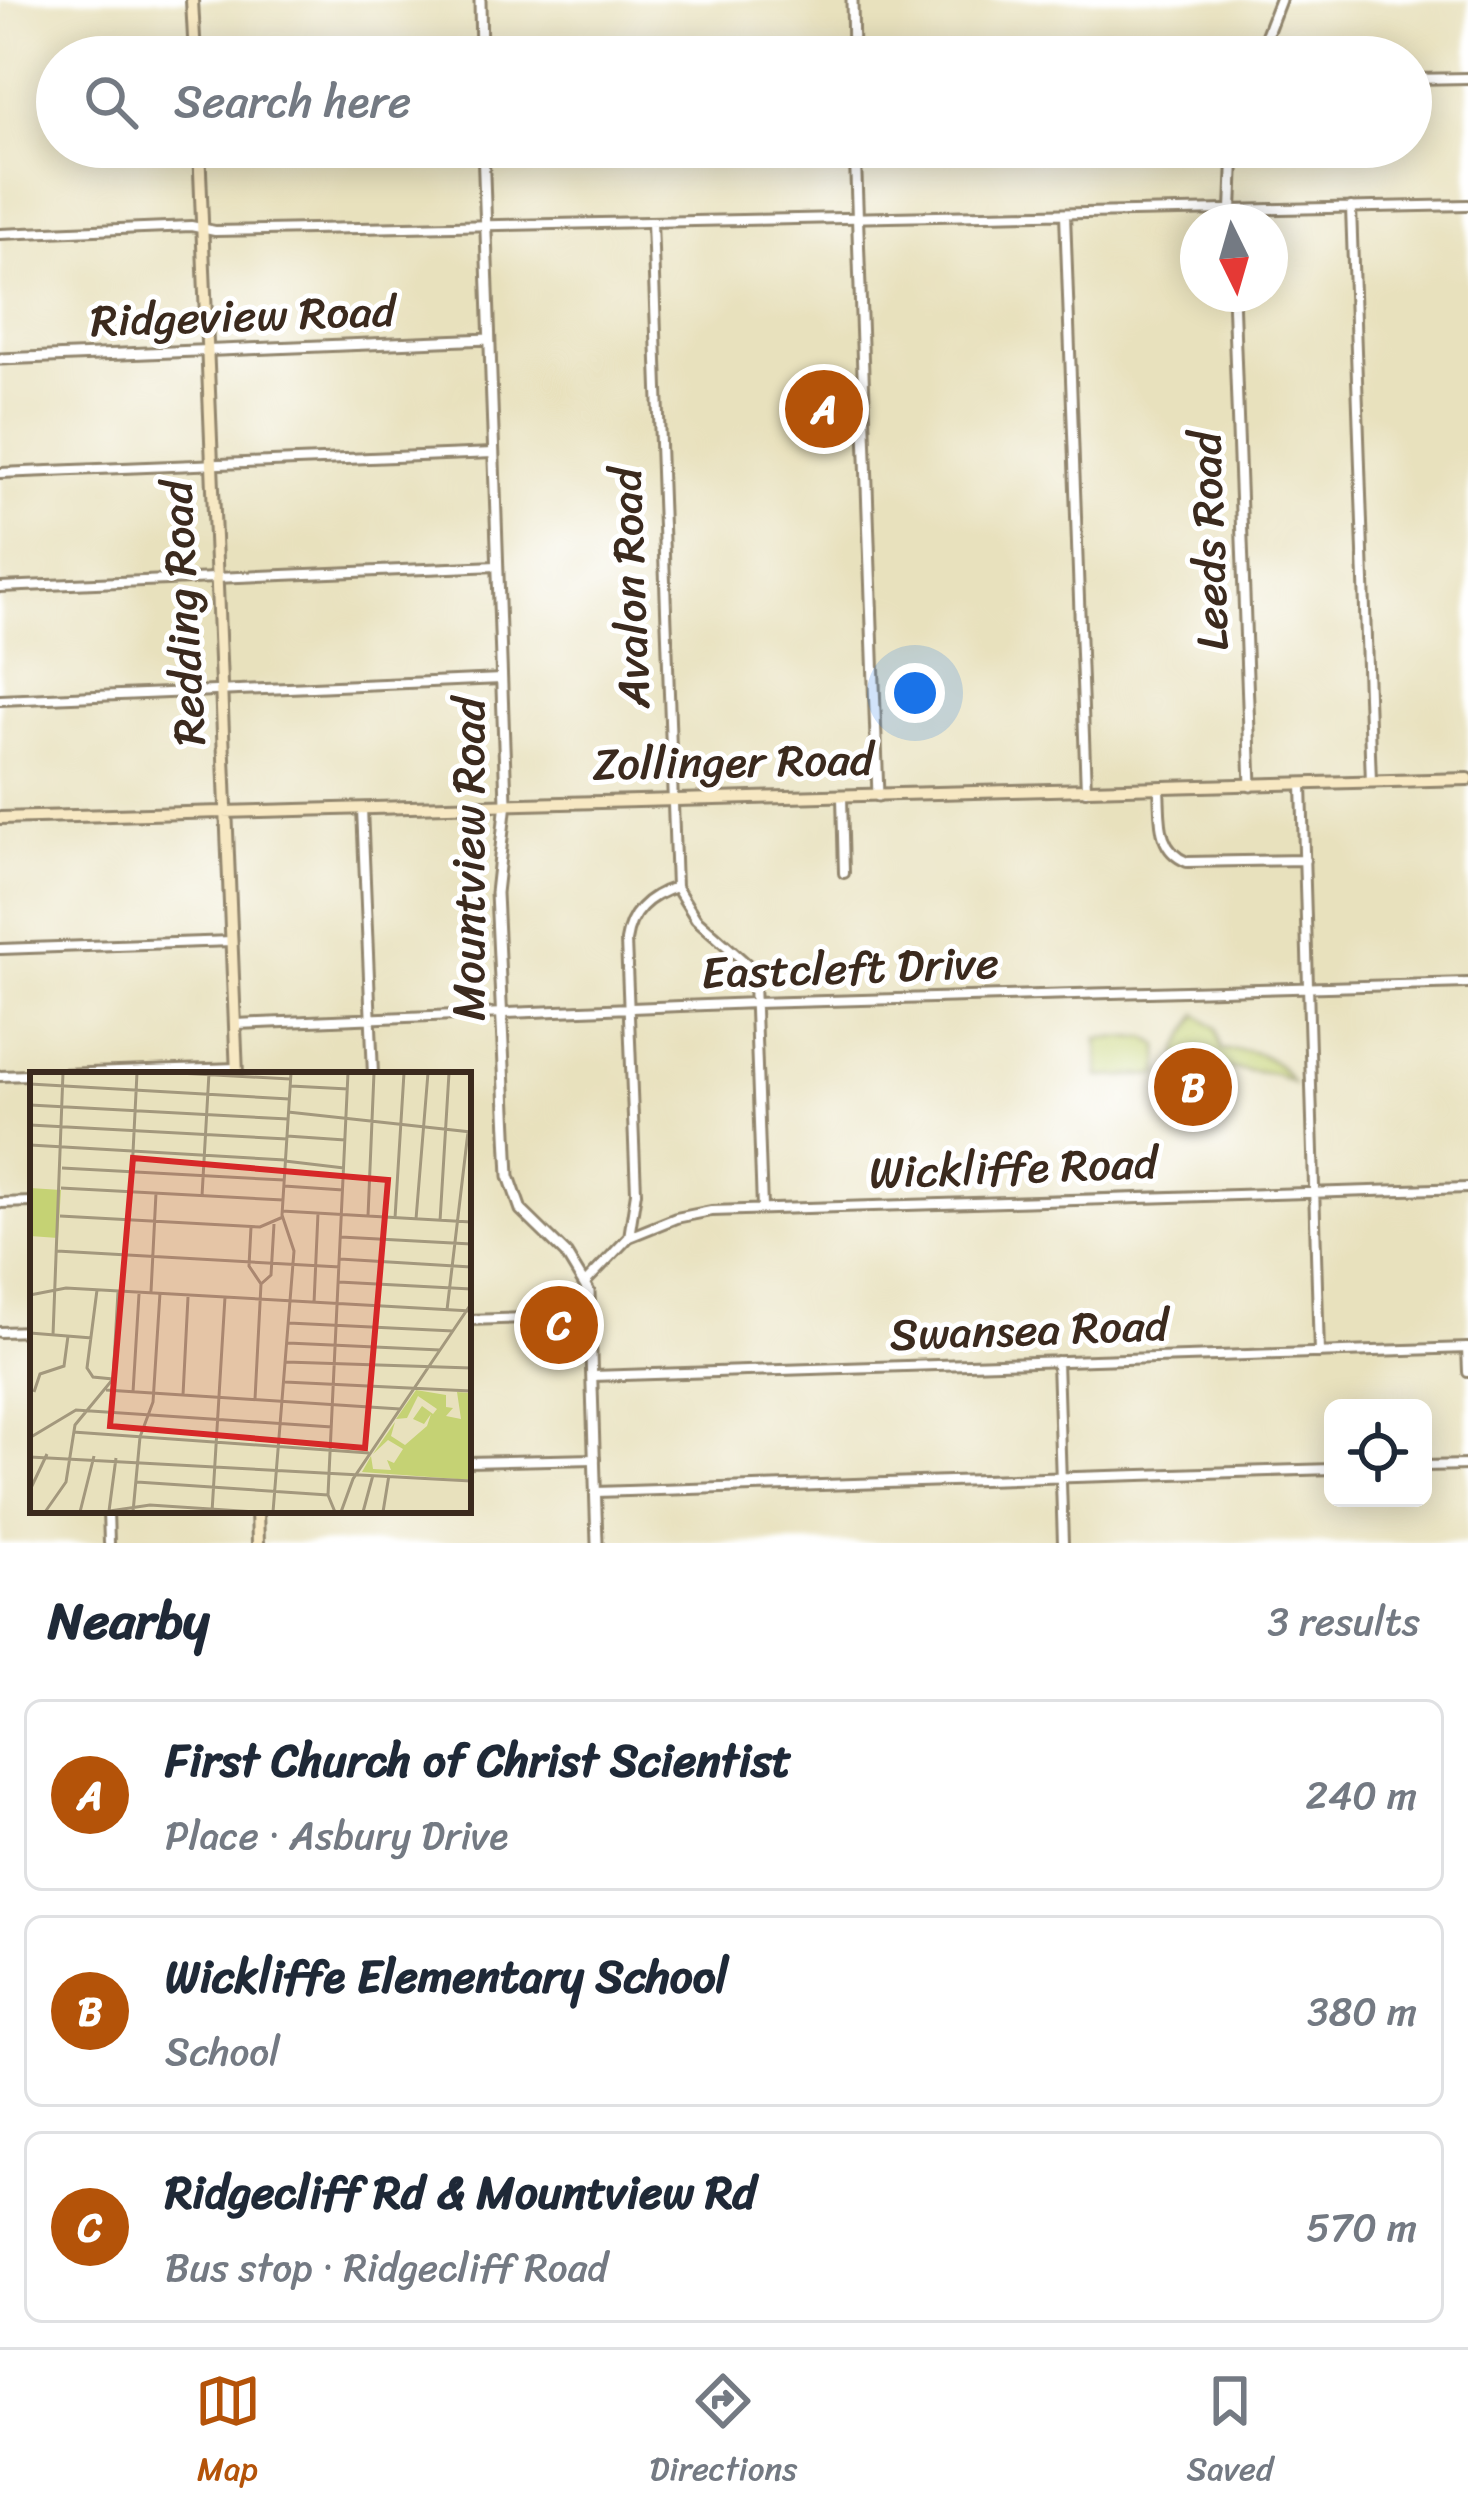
<!DOCTYPE html>
<meta charset="utf-8">
<style>
:root{--surface:#fff;--page:#f6f6f7;--text:#1f2937;--muted:#747a83;--line:#e0e1e3;--accent:#b45309}
body{margin:0;font-family:Sriracha,sans-serif;background:var(--page);color:var(--text)}
.controls{position:absolute;right:36px;bottom:36px;display:grid;overflow:hidden;border-radius:18px;box-shadow:0 6px 30px #0003}
.controls button{width:108px;height:108px;display:grid;place-items:center;padding:0;border:0;border-bottom:3px solid var(--line);background:var(--surface);color:var(--text);font:60px sans-serif}
.compass{position:absolute;left:1180px;top:204px;width:108px;height:108px;border-radius:50%;background:var(--surface);box-shadow:0 6px 30px #0003;rotate:175deg}
.you{position:absolute;left:915px;top:693px;width:42px;height:42px;margin:-30px;border:9px solid #fff;border-radius:50%;background:#1a73e8;box-shadow:0 0 0 18px #1a73e833}
.badge{display:grid;place-items:center;width:78px;height:78px;border-radius:50%;background:var(--accent);color:#fff;font-size:39px;font-weight:700}
.pin{position:absolute;translate:-50% -50%;border:6px solid #fff;box-shadow:0 3px 12px #0006}
.list{margin:0;padding:0;list-style:none}
h2{display:flex;justify-content:space-between;align-items:center;height:156px;margin:0;padding:0 48px;font-size:51px}
h2 small{font-size:39px;font-weight:400;color:var(--muted)}
.list li{display:grid;grid-template-columns:78px 1fr auto;gap:36px;align-items:center;box-sizing:border-box;height:192px;margin:0 24px 24px;padding:0 24px;border:3px solid var(--line);border-radius:18px}
.list b{display:block;font-size:45px;white-space:nowrap}
.list p{margin:0;font-size:39px;white-space:nowrap;color:var(--muted)}
.list em{font-size:39px;font-style:normal;color:var(--muted)}
.icon{flex:none;width:66px;height:66px;fill:none;stroke:currentColor;stroke-width:2;stroke-linecap:round;stroke-linejoin:round}
.map{position:relative;flex:none;width:1468px;height:1543px;overflow:hidden}
.search{position:absolute;background:var(--surface);box-shadow:0 6px 30px #0003;left:36px;right:36px;top:36px;height:132px;display:flex;align-items:center;gap:30px;box-sizing:border-box;padding:0 42px;border-radius:66px;color:var(--muted);font-size:45px}
.sheet{height:804px;background:var(--surface)}
nav{display:flex;justify-content:space-around;align-items:center;box-sizing:border-box;height:168px;border-top:3px solid var(--line);background:var(--surface);font-size:33px;color:var(--muted)}
nav a{display:grid;justify-items:center;gap:6px}
nav .on{color:var(--accent)}
.map>svg:first-child{display:block}
.green{fill:#c5d274;stroke:#807e49;stroke-width:3}
.lines{fill:none;stroke-linecap:round;stroke-linejoin:round}
.minor-casing{stroke:#92866e;stroke-width:14}
.tertiary-casing{stroke:#92866e;stroke-width:15}
.secondary-casing{stroke:#92866e;stroke-width:16}
.minor{stroke:#fff;stroke-width:8}
.tertiary{stroke:#fff;stroke-width:9}
.secondary{stroke:#f7e8c3;stroke-width:10}
.labels{text-anchor:middle;dominant-baseline:central;stroke-width:10;stroke-linejoin:round;paint-order:stroke}
.street-label{font-size:45px;fill:#3b2a1e;stroke:#fff}
.inset-road{fill:none;stroke:#a3987d;stroke-width:3}
.view{fill:#d62828;fill-opacity:0.15;stroke:#d62828;stroke-width:6}
.inset-edge{fill:none;stroke:#3b2a1e;stroke-width:6}
</style>
<div class="map">
<svg width="1468" height="1543" viewBox="0 0 1468 1543">
<rect width="100%" height="100%" fill="#fff"/>
<filter id="ink" filterUnits="userSpaceOnUse"><feTurbulence type="fractalNoise" baseFrequency=".00833" numOctaves="2"/><feDisplacementMap in="SourceGraphic" scale="24" xChannelSelector="R" yChannelSelector="G"/><feConvolveMatrix kernelMatrix="1 2 1 2 8 2 1 2 1" color-interpolation-filters="sRGB"/></filter>
<filter id="wash" filterUnits="userSpaceOnUse"><feTurbulence type="fractalNoise" baseFrequency=".004" numOctaves="4" result="noise"/><feDisplacementMap in="SourceGraphic" scale="48" xChannelSelector="R" yChannelSelector="G"/><feGaussianBlur stdDeviation="2.7" result="paint"/><feColorMatrix in="noise" values="0 0 0 0 0 0 0 0 0 0 0 0 0 0 0 0 0 1.4 0 .05"/><feComposite in="paint" operator="in"/></filter>
<g filter="url(#wash)">
<rect width="100%" height="100%" fill="#e8e1bd"/>
<path class="green" d="M1198,1014L1216,1028L1221,1050C1254,1048 1274,1055 1293,1083L1275,1074L1216,1067L1214,1074L1204,1069L1175,1070L1179,1048Z
M1146,1037L1159,1045L1160,1075L1099,1077L1098,1038Z"/>
</g>
<g filter="url(#ink)">
<g class="lines">
<g class="minor-casing">
<path id="minor" d="M1411,79L1468,78
M1351,207L1371,782
M1065,214L1086,791
M652,222L676,887L696,919L747,964L754,982L762,1208
M0,234L191,226L215,231L1468,205
M0,473L493,453
M0,587L497,566
M0,700L502,679
M1302,785L1319,1353
M1159,789C1161,818 1156,850 1187,862L1305,860
M842,797L844,873
M362,808L373,1075
M0,949L232,941
M235,1024L755,1003L1468,983
M0,1076L237,1068
M0,1203L33,1202
M629,1237L636,1192L626,941C630,912 648,896 676,887
M585,1283L629,1237L676,1218L711,1211L1468,1188
M468,1320L590,1316
M0,1332L33,1331
M1467,1348L1468,1372
M1057,1361L1063,1543
M593,1376L1468,1348
M468,1462L595,1459
M1423,1466L1468,1465
M596,1492L1333,1469
M108,1510L109,1543"/>
</g>
<g class="tertiary-casing">
<path id="tertiary" d="M480,0L481,57
M852,0L853,57
M1258,57L1280,0
M483,147L506,802L496,893L509,1176L521,1210L566,1254L589,1292L597,1543
M855,147L878,796
M1231,222L1234,147
M1233,294L1251,786
M0,359L489,339"/>
</g>
<g class="secondary-casing">
<path id="secondary" d="M192,0L195,57
M199,147L237,1075
M0,818C489,802 979,795 1468,779
M257,1510L258,1543"/>
</g>
<use href="#minor" class="minor"/>
<use href="#tertiary" class="tertiary"/>
<use href="#secondary" class="secondary"/>
</g>
</g>
<g class="labels">
<g class="street-label">
<text transform="translate(243 316) rotate(-2)">Ridgeview Road</text>
<text transform="translate(1209 541) rotate(-92)">Leeds Road</text>
<text transform="translate(630 588) rotate(-92)">Avalon Road</text>
<text transform="translate(183 613) rotate(-93)">Redding Road</text>
<text transform="translate(733 762) rotate(-1)">Zollinger Road</text>
<text transform="translate(469 859) rotate(-90)">Mountview Road</text>
<text transform="translate(850 968) rotate(-2)">Eastcleft Drive</text>
<text transform="translate(1013 1168) rotate(-2)">Wickliffe Road</text>
<text transform="translate(1029 1330) rotate(-2)">Swansea Road</text>
</g>
</g>
<g transform="translate(30 1072)">
<rect width="441" height="441" fill="#e8e1bd"/>
<path d="M0,116L31,118L28,166L0,164ZM386,318L416,323V335L423,336L416,344L431,347L427,320L441,321V408L332,400L341,384L343,397L361,398L357,388L364,391L373,377L358,368L343,382L365,350L361,364L375,373L397,354L401,342L394,352L383,347L392,334L403,342L407,337L388,324L377,346L366,347Z" fill="#c5d274"/>
<path class="inset-road" d="M148,1L260,7M0,12L259,27M261,14L318,17M0,33L258,47M258,40L441,60M0,53L257,67M257,64L315,68M0,73L255,88M255,89L314,96M32,96L254,108M254,114L313,118M31,116L253,128M101,120L107,1M172,124L179,1M252,139L441,150M30,144L230,155L253,145M338,144L344,1M365,146L374,1M386,147L398,1M410,149L419,1M221,155L219,194L231,212L225,327M311,165L441,172M27,179L310,195M310,187L441,195M309,210L441,217M231,212L241,203L244,152M67,218L57,296L63,305L83,307M121,220L126,121M0,223L36,216L441,239M284,231L288,141M417,238L438,60M259,251L423,259M0,261L62,266M23,263L33,1M258,271L410,278M256,290L441,296M255,310L441,319M76,318L370,337M4,320L10,302L34,294L38,264M103,320L109,222M153,323L158,225M43,360L339,381M1,365L46,338L302,355M0,385L441,409M107,410L298,423M0,418L17,382M79,439L86,386M15,440L36,410L45,353L83,307L88,220M50,440L64,384M73,440L120,433L226,440M103,440L110,365L123,330L130,221M182,440L195,225M243,440L264,179L252,143L261,1M305,440L298,423L318,1M311,440L323,407L441,232M333,440L343,403M353,440L359,403"/>
<path class="view" d="M103,86L358,108L335,376L80,354Z"/>
<rect width="441" height="441" class="inset-edge"/>
</g>
</svg>
<div class="controls">
<button><svg class="icon" aria-label="locate" viewBox="0 0 24 24"><circle cx="12" cy="12" r="6"/><path d="M12 2v4M12 18v4M2 12h4M18 12h4"/></svg></button>
</div>
<svg class="compass" viewBox="-18 -18 36 36"><path d="M0-13l5 13h-10z" fill="#e53935"/><path d="M0 13l5-13h-10z" fill="#747a83"/></svg>
<div class="you"></div>
<div class="pin badge" style="left:824px;top:409px">A</div>
<div class="pin badge" style="left:1193px;top:1087px">B</div>
<div class="pin badge" style="left:559px;top:1325px">C</div>
<div class="search"><svg class="icon" aria-label="search" viewBox="0 0 24 24"><circle cx="10" cy="10" r="6"/><path d="M15 15l6 6"/></svg>Search here</div>
</div>
<section class="sheet">
<h2>Nearby<small>3 results</small></h2>
<ul class="list">
<li><span class="badge">A</span><div><b>First Church of Christ Scientist</b><p>Place · Asbury Drive</p></div><em>240 m</em></li>
<li><span class="badge">B</span><div><b>Wickliffe Elementary School</b><p>School</p></div><em>380 m</em></li>
<li><span class="badge">C</span><div><b>Ridgecliff Rd &amp; Mountview Rd</b><p>Bus stop · Ridgecliff Road</p></div><em>570 m</em></li>
</ul>
</section>
<nav>
<a class="on"><svg class="icon" aria-label="map" viewBox="0 0 24 24"><path d="M3 6l6-2 6 2 6-2v14l-6 2-6-2-6 2zM9 4v14M15 6v14"/></svg>Map</a>
<a><svg class="icon" aria-label="directions" viewBox="0 0 24 24"><path d="M12 3l9 9-9 9-9-9zM9 14v-3h6M13 9l2 2-2 2"/></svg>Directions</a>
<a><svg class="icon" aria-label="saved" viewBox="0 0 24 24"><path d="M7 4h10v16l-5-4-5 4z"/></svg>Saved</a>
</nav>
